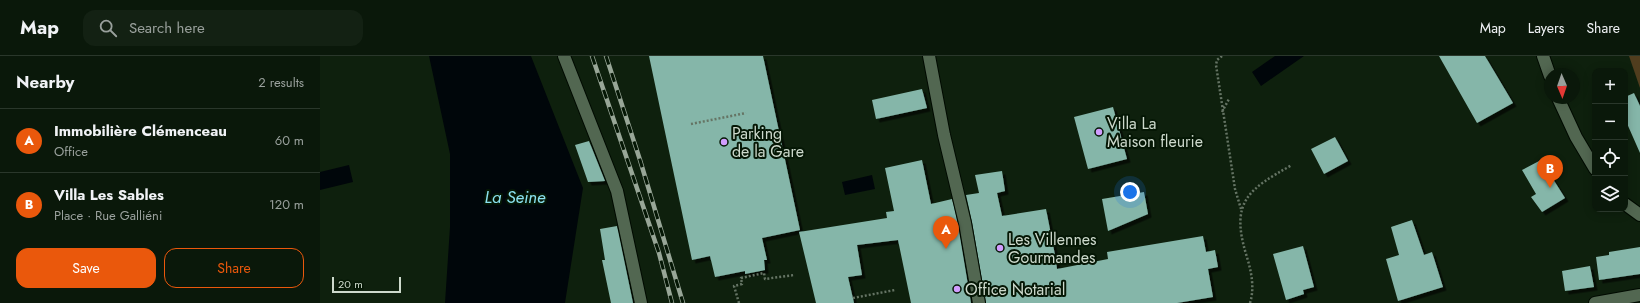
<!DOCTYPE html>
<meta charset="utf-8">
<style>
:root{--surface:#0a180a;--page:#132113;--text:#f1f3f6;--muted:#99a09c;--line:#2a372b;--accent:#ea580c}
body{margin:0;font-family:Jost,sans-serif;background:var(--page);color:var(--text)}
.controls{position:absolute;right:12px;top:12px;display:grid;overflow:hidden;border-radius:8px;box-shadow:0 2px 10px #0003}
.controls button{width:36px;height:36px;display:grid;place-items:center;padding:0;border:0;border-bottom:1px solid var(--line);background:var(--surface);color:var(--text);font:20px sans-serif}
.compass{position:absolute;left:1224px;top:12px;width:36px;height:36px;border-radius:50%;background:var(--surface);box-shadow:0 2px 10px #0003;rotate:178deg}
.scale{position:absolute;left:12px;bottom:10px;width:69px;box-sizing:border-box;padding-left:4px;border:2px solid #cdd9cc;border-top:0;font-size:11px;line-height:14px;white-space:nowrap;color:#cdd9cc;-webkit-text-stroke:3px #051705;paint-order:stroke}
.you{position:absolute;left:810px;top:136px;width:14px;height:14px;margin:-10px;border:3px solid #fff;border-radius:50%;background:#1a73e8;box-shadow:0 0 0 6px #1a73e833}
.badge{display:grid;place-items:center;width:26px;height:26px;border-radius:50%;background:var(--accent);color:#fff;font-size:13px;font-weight:700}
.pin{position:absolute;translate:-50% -33px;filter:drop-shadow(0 1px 2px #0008)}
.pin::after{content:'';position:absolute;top:21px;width:14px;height:12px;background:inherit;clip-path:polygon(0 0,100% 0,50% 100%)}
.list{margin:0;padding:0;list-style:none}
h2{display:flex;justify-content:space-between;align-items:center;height:52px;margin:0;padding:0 16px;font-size:17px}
h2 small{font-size:13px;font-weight:400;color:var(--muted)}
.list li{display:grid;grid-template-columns:26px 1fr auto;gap:12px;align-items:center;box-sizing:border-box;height:64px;padding:0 16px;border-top:1px solid var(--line)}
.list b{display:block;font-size:15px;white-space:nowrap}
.list p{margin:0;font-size:13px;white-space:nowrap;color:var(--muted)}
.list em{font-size:13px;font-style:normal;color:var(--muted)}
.actions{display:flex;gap:8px;padding:12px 16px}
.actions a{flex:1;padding:9px 0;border:1px solid var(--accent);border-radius:12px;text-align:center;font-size:14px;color:var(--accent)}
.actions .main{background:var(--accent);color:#fff}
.icon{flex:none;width:22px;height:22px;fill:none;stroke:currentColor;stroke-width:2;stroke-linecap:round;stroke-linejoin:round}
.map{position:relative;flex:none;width:1320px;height:247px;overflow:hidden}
header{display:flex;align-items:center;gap:24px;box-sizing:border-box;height:56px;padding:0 20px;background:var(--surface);border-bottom:1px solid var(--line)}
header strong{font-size:19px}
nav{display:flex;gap:22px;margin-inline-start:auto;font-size:14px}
.search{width:280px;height:36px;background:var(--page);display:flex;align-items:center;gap:10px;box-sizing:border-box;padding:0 14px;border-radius:12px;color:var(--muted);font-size:15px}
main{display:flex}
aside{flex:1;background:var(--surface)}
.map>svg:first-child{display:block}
.green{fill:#503d1e}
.water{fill:#00060a}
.building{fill:#85b6a9;filter:url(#shadow)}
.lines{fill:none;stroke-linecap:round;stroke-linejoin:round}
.minor-casing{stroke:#000a00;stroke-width:14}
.tertiary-casing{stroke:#000a00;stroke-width:14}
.path{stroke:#657464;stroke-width:2.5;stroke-dasharray:2 2;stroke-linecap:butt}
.minor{stroke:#526751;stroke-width:12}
.tertiary{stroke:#526751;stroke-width:12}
.rail-casing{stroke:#98a697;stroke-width:4.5}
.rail{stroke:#051705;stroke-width:3;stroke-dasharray:9;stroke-linecap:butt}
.poi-dot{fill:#d19dfe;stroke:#051705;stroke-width:1.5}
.labels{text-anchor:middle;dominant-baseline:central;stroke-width:4;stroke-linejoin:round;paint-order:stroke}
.poi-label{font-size:16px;fill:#cdd9cc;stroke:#051705;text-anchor:start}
.water-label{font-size:17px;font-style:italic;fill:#8be1f0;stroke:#051705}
</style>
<header>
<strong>Map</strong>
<div class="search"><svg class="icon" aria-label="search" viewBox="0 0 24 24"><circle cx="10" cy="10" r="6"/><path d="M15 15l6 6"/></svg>Search here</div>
<nav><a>Map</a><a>Layers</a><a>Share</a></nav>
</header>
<main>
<aside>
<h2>Nearby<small>2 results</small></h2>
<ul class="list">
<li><span class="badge">A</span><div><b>Immobilière Clémenceau</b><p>Office</p></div><em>60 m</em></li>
<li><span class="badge">B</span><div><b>Villa Les Sables</b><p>Place · Rue Galliéni</p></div><em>120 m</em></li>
</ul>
<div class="actions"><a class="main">Save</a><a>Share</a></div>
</aside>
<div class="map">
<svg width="1320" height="247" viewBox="0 0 1320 247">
<defs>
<filter id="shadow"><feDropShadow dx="3.5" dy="3.5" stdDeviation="0" flood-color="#0009"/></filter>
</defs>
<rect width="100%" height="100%" fill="#0e200d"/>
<path class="green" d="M1309,0H1320V32Z"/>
<path class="water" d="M109,0H211L263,132L245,247H125L130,171V98Z
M955,0H984L941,30L932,16Z
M29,109L33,126L0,134V116Z
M552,119L555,133L525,139L522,126Z"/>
<path class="building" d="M329,0H443L480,174L442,182L447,204H444L445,214L425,218V215L395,221L390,200L372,204Z
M1119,0H1165L1193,47L1157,67Z
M602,33L607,52L556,63L552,44Z
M1314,37L1320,50V97L1305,63V41Z
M793,51L807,103L768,113L754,61Z
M1015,81L1028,105L1004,118L991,93Z
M269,85L285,125L268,126L255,89Z
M602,104L611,148L632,143L638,169L651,247H591L578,184L537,189L542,219L528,221L534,247H496L479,176L567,162L566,156L574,155L565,112Z
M1221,104L1245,142L1222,156L1211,141L1216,138L1202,114Z
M682,115L685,135L677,137L682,160L726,153L735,199L729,202L730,206L736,205L737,213L788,203L787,196L883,180L886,196L895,194L898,211L888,213L893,241L857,247H666L652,166L646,139L659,137L655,119Z
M824,136L828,158L788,175L782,143Z
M1092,164L1104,199L1112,196L1123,231L1078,245L1066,203L1079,199L1071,171Z
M297,170L313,247H291L282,204H285L280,173Z
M983,190L994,231L983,234L984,238L966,244L953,198Z
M1320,191V218L1279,224L1276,201L1289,199V196Z
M1270,210L1274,231L1245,235L1242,215Z"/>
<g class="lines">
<g class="minor-casing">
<path id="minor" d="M244,0L297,135L321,247
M609,0L624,79L645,167L659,247
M1275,247L1320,239"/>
</g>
<g class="tertiary-casing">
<path id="tertiary" d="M1223,0L1230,20
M1238,42L1256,81L1275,113
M1305,148L1320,159"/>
</g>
<path class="path" d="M902,0L897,4L896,9L915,133L921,153
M902,56L909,43
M371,68L426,57
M533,242L575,234
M419,247L414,230L422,228L421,222L444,217L445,223L474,219
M930,247C935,231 931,214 926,198C910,145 929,133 972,109"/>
<use href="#minor" class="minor"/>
<use href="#tertiary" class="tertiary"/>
<g class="rail-casing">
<path id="rail" d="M272,0L339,197L352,247
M286,0L320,104L363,247"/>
</g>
<use href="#rail" class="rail"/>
</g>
<g class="poi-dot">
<circle cx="779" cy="76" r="4"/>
<circle cx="404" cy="86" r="4"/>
<circle cx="680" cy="192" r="4"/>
<circle cx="637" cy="233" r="4"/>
</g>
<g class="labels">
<g class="poi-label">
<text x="787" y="67">Villa La<tspan x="787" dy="18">Maison fleurie</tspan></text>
<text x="412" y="77">Parking<tspan x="412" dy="18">de la Gare</tspan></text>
<text x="688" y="183">Les Villennes<tspan x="688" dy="18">Gourmandes</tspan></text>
<text x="645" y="233">Office Notarial</text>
</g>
<g class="water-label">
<text x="195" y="141">La Seine</text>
</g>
</g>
</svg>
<div class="controls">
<button>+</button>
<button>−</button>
<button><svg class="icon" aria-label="locate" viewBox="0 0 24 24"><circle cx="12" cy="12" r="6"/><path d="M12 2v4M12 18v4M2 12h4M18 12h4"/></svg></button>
<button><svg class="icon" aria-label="layers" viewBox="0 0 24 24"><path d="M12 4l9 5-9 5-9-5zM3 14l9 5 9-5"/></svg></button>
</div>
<svg class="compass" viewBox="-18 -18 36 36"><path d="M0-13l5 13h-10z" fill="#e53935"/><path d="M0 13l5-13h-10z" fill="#99a09c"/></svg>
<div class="scale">20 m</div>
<div class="you"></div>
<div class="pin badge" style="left:626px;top:193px">A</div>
<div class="pin badge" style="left:1230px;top:132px">B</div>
</div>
</main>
